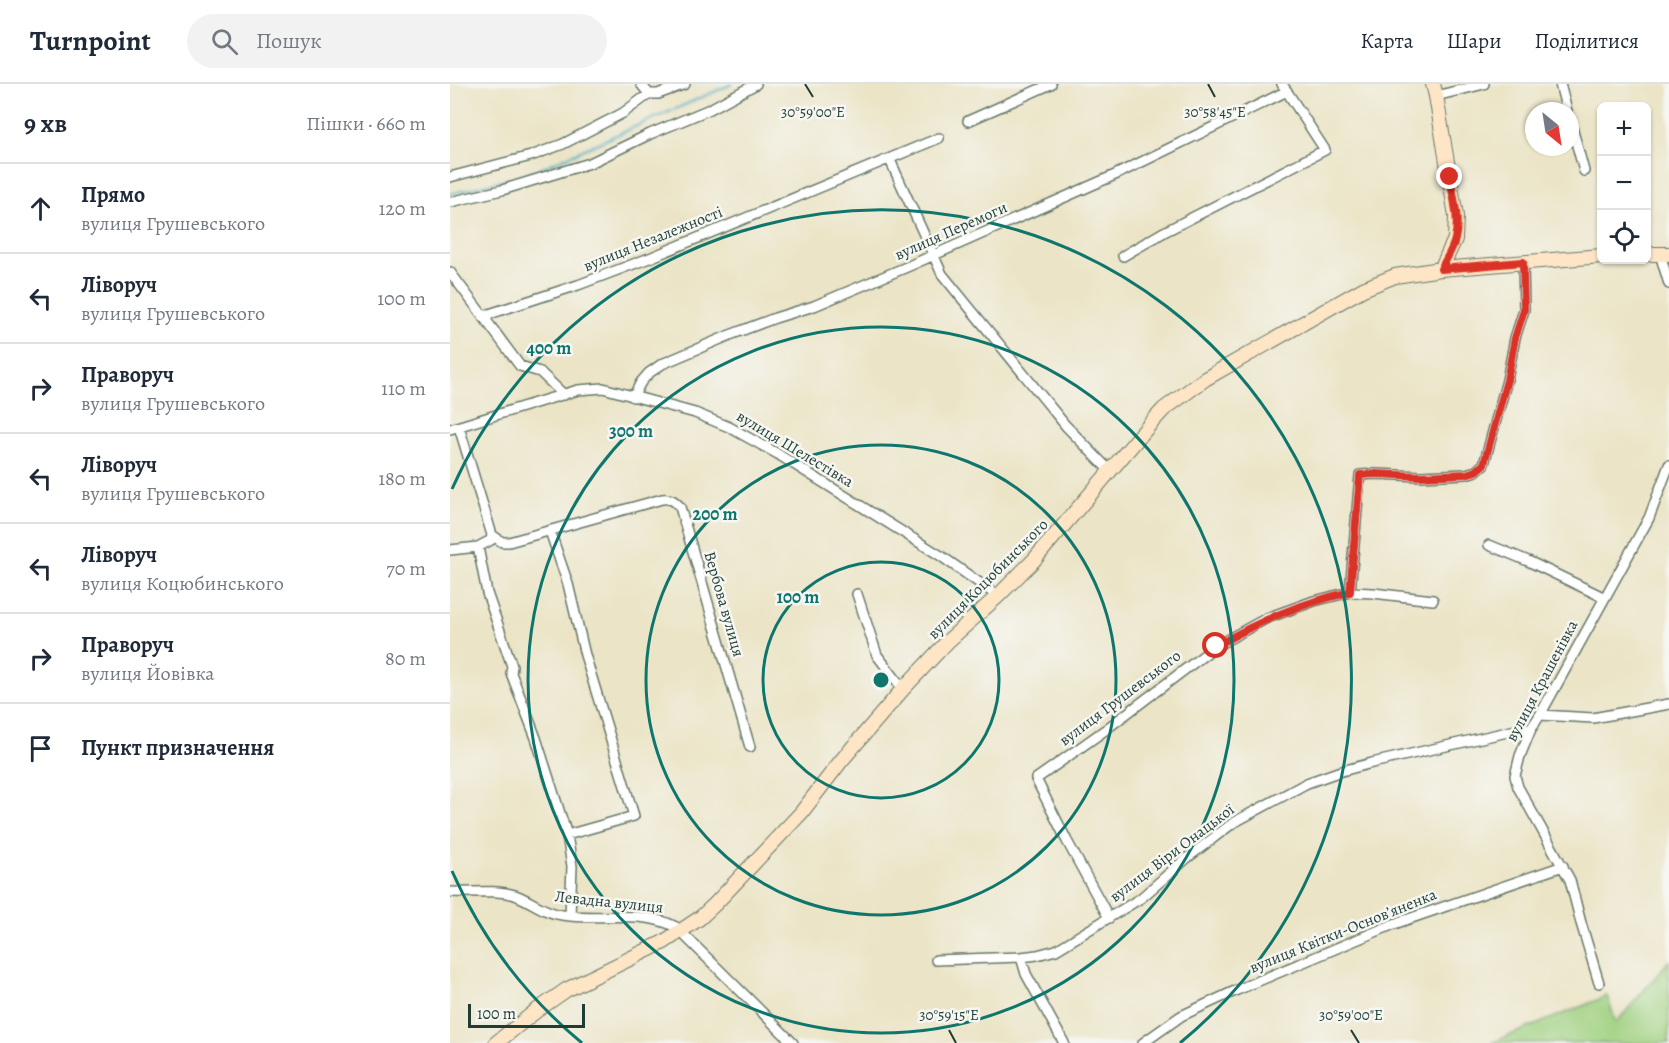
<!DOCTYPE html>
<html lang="uk">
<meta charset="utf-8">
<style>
:root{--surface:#fff;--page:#f2f2f3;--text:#1f2937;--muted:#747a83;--line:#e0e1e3}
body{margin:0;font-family:Alegreya,serif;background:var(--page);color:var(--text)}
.controls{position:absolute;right:18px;top:18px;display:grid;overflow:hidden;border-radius:9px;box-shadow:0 2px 4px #0004}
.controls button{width:54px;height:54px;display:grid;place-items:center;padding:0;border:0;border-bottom:2px solid var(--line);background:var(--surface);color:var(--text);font:30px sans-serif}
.compass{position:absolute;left:1075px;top:18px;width:54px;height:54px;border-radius:50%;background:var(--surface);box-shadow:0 2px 4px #0004;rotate:150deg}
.scale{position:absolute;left:18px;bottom:15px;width:117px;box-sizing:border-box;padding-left:6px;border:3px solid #1f3d34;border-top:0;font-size:16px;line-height:21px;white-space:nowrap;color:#1f3d34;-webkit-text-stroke:4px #f6f6f2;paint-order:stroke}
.stop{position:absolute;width:18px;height:18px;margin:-14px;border:4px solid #d93025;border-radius:50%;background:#fff}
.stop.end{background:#d93025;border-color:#fff;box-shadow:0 2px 6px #0008}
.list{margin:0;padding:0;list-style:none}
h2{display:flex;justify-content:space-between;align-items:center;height:78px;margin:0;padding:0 24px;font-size:26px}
h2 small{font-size:20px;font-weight:400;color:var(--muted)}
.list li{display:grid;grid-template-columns:39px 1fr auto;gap:18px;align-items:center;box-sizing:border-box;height:90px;padding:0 24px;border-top:2px solid var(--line)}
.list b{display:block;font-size:22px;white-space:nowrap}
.list p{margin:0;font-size:20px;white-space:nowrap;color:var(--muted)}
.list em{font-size:20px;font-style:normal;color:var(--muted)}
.icon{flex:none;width:33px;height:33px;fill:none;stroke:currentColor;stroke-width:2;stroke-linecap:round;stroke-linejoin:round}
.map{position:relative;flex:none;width:1219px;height:959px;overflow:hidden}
header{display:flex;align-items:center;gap:36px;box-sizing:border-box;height:84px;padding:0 30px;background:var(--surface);border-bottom:2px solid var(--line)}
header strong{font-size:28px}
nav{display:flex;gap:33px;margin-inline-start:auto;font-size:21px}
.search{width:420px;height:54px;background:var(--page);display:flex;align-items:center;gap:15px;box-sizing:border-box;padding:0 21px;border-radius:33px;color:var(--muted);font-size:22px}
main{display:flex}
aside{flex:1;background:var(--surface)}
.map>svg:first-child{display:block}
.green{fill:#9fd07f;stroke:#5f865a;stroke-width:1.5}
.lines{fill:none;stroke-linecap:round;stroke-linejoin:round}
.stream{stroke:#44aac4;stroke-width:2}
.street-casing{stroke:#667767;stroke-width:12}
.secondary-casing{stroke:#667767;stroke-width:16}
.street{stroke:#fff;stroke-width:9}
.secondary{stroke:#fde5c5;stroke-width:14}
.route{stroke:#d93025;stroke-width:8}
.ticks{fill:none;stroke:#1f3d34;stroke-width:2}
.ring{fill:none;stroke:#0f766e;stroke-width:3}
.labels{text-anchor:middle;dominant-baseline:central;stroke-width:5;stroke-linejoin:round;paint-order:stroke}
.street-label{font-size:16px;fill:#1f3d34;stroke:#f6f6f2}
.ticks-label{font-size:15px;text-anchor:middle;fill:#1f3d34;stroke:#f6f6f2;stroke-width:5;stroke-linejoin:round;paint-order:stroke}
.centre{fill:#0f766e;stroke:#f6f6f2;stroke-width:3}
.ring-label{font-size:18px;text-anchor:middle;font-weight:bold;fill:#0f766e;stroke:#f6f6f2;stroke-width:5;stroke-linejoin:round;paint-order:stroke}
</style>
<header>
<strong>Turnpoint</strong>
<div class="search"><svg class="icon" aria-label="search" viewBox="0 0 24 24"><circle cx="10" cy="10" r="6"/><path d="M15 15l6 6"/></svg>Пошук</div>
<nav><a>Карта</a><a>Шари</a><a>Поділитися</a></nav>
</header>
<main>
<aside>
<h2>9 хв<small>Пішки · 660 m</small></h2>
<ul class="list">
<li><svg class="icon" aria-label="ahead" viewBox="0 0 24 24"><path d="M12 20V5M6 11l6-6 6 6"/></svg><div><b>Прямо</b><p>вулиця Грушевського</p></div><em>120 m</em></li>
<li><svg class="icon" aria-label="left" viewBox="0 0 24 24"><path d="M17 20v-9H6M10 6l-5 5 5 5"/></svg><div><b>Ліворуч</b><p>вулиця Грушевського</p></div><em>100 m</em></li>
<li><svg class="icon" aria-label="right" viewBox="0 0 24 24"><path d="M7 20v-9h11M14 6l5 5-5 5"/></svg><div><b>Праворуч</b><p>вулиця Грушевського</p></div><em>110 m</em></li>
<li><svg class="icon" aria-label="left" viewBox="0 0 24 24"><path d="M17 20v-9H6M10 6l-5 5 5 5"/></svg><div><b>Ліворуч</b><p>вулиця Грушевського</p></div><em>180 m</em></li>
<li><svg class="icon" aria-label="left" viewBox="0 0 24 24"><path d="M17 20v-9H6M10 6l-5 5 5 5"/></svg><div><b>Ліворуч</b><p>вулиця Коцюбинського</p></div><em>70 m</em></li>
<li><svg class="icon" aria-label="right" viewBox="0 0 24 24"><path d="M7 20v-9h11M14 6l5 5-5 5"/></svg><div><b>Праворуч</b><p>вулиця Йовівка</p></div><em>80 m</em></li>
<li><svg class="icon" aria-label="arrive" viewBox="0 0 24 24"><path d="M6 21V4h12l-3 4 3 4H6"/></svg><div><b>Пункт призначення</b></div></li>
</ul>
</aside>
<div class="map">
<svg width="1219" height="959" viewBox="0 0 1219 959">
<rect width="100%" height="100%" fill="#f6f6f2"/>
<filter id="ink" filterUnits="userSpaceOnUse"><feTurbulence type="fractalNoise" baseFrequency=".0167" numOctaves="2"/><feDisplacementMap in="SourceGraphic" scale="12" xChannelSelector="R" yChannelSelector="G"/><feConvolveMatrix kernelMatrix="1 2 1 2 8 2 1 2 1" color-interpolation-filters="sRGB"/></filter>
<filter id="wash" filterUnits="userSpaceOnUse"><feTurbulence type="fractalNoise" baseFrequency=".008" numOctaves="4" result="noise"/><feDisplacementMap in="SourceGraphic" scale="24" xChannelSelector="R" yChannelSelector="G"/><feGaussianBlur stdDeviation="1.35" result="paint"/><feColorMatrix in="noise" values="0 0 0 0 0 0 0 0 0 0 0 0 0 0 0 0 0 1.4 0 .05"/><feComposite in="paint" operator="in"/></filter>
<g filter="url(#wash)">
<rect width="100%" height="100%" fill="#ebe4c6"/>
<path class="green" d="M1219,877V959H1041L1157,912L1166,939Z"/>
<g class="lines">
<path class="stream" d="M0,110L78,90L282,0"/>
</g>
</g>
<g filter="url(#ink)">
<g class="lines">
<g class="street-casing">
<path id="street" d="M191,0L199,10
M1110,0L1117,27
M986,12L1034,0
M1120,36L1134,87
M518,37L601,0
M440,76L492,190L616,342L661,388
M0,93L81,72L113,60L173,29L199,10H208L235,0
M0,118L52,106L140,79L200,50L260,25L306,0
M1210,170L1219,200
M673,172L714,148L875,66L832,0
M0,188L33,232
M114,311L90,288L70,282L33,232L128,201L202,173L489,54
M183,313L191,298L199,289L212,280L280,251L325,234L364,222L459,182L665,91L837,7
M9,343L42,451
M0,345L128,306L153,304L245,329L279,343L326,369L491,472L548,512
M100,447L118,500L135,571L184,732L117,751
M1039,461L1078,477L1153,513
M28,463L37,509L62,582L61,589L86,654L117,751L122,782L120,832
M0,466L28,463L41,456L42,451L52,458H59L212,415C220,414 224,416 230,423L300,663
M900,508L923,509L983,516
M407,510L427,571L453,605
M1090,631L1143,634L1219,620
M0,808C21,809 45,805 65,811C82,817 94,829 112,831C149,837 193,825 226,843L343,959
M659,834L617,757L586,695L655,646L766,562L817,534L864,517L900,508L910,391L926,390L970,392L1016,390L1026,387L1034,380L1057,296L1065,254L1074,226L1073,179
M571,873L576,890L614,959
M486,876L571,873L587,871L606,866L691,814L737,774L783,739L857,699L888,688L922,679L1066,646L1081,645
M1149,899L1131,839L1120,796L1068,703L1065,692L1070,672L1081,645L1090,631L1199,434L1219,381
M693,959L731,932L787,906L944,840L1113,782"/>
</g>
<g class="secondary-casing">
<path id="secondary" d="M983,0L986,12L1006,132L1005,155L991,185
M1196,170H1219
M46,959L86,927L116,906L214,858L250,834L265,820L351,729L391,677L453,605L498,557L548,512L584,476L701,339L714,325L755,295L913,205L945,192L991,185L1152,172"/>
</g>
<use href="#street" class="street"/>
<use href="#secondary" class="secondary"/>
</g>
</g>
<g class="lines" filter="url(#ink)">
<path class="route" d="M766,562C811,536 849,520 900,508L910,391L926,390L970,392L1016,390L1026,387L1034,380L1057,296L1065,254L1074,226L1073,178L991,185C996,175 1003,165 1005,155C1010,135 1003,112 1000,93"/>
</g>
<path class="ticks" d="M355,0L363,13M758,0L765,13M499,946L506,959M901,946L909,959"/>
<g class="ring">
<circle cx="431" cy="596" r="118"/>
<circle cx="431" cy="596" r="235"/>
<circle cx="431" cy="596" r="353"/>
<path d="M132 959A470 470 0 0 1 2 787M2 405A470 470 0 1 1 730 959"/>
</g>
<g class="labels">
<g class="street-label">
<text transform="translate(501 147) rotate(-24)">вулиця Перемоги</text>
<text transform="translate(203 155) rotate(-22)">вулиця Незалежності</text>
<text transform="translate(345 365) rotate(31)">вулиця Шелестівка</text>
<text transform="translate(538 495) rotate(-45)">вулиця Коцюбинського</text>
<text transform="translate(274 520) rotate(74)">Вербова вулиця</text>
<text transform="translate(1092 597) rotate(-62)">вулиця Крашенівка</text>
<text transform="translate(670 614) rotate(-37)">вулиця Грушевського</text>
<text transform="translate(722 769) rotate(-37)">вулиця Віри Онацької</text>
<text transform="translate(159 818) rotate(6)">Левадна вулиця</text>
<text transform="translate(893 847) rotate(-22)">вулиця Квітки-Основʼяненка</text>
</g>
</g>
<g class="ticks-label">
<text x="363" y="33">30°59'00"E</text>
<text x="765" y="33">30°58'45"E</text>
<text x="499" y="936">30°59'15"E</text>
<text x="901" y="936">30°59'00"E</text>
</g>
<circle cx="431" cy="596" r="9" class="centre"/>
<g class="ring-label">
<text x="99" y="270">400 m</text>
<text x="181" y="353">300 m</text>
<text x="265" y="436">200 m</text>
<text x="348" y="519">100 m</text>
</g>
</svg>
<div class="controls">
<button>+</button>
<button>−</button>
<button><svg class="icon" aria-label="locate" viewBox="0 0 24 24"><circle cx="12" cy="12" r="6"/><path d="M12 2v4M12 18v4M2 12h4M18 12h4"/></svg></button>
</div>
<svg class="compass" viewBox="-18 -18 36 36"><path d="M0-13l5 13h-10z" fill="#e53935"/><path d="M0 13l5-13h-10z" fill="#747a83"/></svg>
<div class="scale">100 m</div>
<div class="stop" style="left:766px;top:562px"></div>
<div class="stop end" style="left:1000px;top:93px"></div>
</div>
</main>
